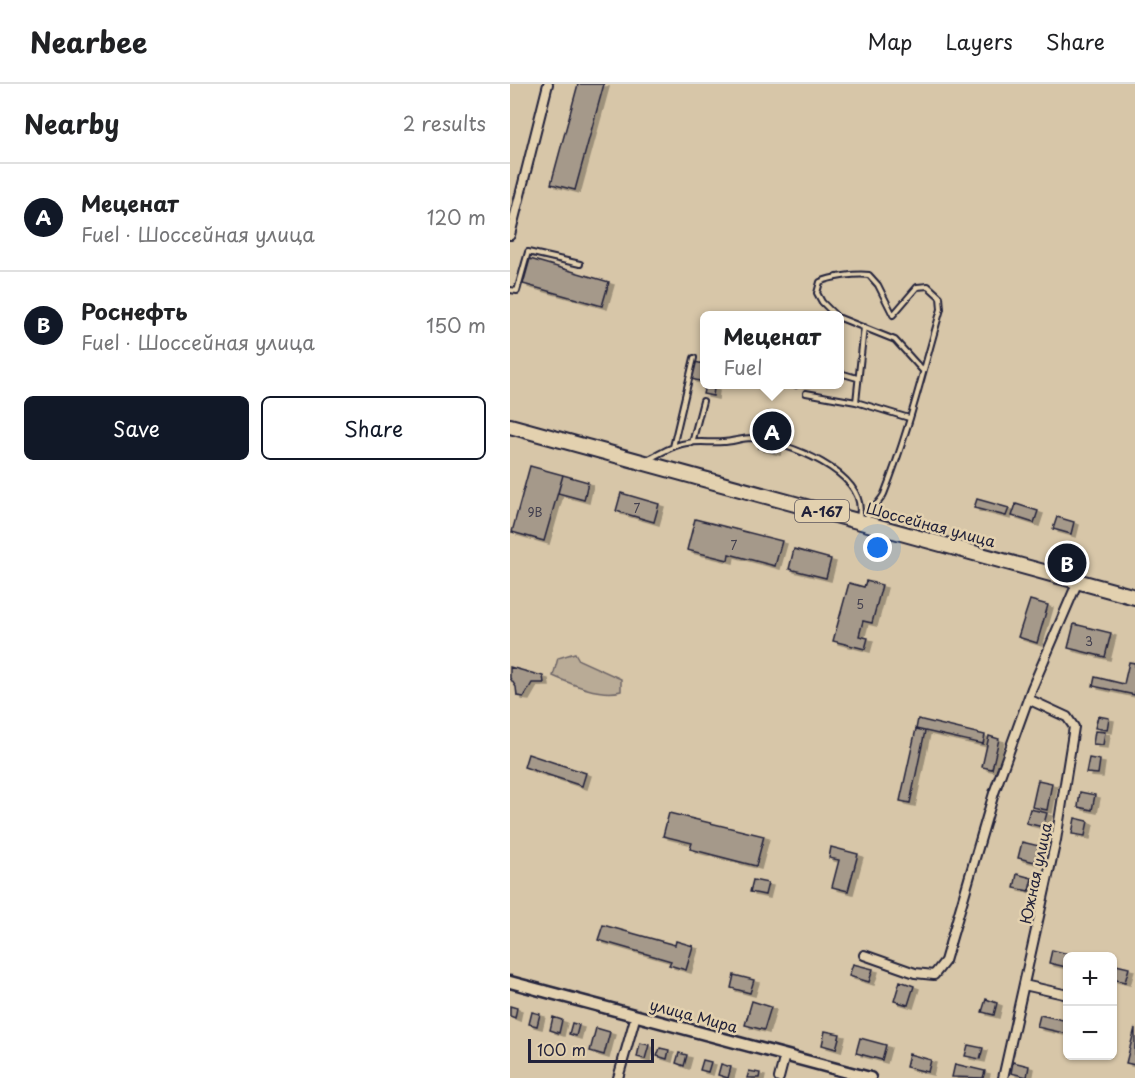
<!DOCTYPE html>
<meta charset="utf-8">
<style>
:root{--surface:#fff;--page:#f6f6f6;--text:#202124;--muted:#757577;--line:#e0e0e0;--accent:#111827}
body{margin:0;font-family:"Playpen Sans",sans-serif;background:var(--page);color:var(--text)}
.controls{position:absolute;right:18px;bottom:18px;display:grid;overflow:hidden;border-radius:9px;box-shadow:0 2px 4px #0004}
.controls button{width:54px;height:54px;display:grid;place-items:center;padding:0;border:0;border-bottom:2px solid var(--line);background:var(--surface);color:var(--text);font:30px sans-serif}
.scale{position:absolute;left:18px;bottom:15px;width:126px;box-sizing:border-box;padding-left:6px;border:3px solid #22223b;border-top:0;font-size:16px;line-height:21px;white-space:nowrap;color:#22223b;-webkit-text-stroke:4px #e3d1af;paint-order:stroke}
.you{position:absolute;left:368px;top:464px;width:21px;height:21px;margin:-15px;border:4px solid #fff;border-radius:50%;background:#1a73e8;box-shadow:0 0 0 9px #1a73e833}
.badge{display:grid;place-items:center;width:39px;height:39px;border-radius:50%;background:var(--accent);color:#fff;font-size:20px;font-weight:700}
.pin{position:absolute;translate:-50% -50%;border:3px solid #fff;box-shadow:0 2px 6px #0006}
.popup{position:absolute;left:190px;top:227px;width:144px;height:78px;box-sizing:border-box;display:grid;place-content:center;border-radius:9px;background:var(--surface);filter:drop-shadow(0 2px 4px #0005);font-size:20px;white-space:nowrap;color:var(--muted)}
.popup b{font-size:22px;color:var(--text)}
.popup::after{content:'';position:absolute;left:50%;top:100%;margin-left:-12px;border:12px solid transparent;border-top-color:var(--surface)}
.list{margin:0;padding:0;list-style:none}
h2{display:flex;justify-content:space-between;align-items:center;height:78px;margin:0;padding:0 24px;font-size:26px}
h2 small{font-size:20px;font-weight:400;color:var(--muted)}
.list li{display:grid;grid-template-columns:39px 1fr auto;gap:18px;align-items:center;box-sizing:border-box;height:108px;padding:0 24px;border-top:2px solid var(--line)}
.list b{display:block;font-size:22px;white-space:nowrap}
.list p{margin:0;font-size:20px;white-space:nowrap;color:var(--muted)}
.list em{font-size:20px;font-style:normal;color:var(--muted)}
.actions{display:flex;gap:12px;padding:18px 24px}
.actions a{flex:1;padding:14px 0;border:2px solid var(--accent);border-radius:9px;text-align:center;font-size:21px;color:var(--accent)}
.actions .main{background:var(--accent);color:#fff}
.map{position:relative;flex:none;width:625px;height:994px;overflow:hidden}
header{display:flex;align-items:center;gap:36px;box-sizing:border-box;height:84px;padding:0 30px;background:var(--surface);border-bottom:2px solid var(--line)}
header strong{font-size:28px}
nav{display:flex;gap:33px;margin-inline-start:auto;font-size:21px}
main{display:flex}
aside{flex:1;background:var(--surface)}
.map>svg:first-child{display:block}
.green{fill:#b9ab96;stroke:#6e6668;stroke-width:1.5}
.building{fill:#a5998a;stroke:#22223b;stroke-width:1.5;filter:url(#shadow)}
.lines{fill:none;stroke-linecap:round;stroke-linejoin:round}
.lane-casing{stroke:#22223b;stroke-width:8}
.street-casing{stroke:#22223b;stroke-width:12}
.secondary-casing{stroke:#22223b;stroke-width:15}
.highway-casing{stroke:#22223b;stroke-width:18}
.lane{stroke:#e3d1af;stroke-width:4}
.street{stroke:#e3d1af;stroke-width:8}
.secondary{stroke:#e3d1af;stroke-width:10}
.highway{stroke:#e3d1af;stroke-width:14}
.labels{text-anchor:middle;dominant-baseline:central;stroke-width:5;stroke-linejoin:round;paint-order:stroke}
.number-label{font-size:12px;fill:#43404f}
.shield{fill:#e3d1af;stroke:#5c565e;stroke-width:1.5}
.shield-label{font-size:14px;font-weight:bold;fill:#22223b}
.street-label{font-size:15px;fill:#22223b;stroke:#e3d1af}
</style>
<header>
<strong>Nearbee</strong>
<nav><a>Map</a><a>Layers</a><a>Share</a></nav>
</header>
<main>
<aside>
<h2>Nearby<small>2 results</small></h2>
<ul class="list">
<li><span class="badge">A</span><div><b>Меценат</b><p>Fuel · Шоссейная улица</p></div><em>120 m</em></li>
<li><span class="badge">B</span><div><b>Роснефть</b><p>Fuel · Шоссейная улица</p></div><em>150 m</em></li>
</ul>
<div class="actions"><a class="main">Save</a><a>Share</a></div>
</aside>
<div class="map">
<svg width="625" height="994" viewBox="0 0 625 994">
<defs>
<filter id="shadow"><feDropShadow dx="5" dy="3" stdDeviation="0" flood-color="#0004"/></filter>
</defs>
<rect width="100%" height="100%" fill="#d7c6a8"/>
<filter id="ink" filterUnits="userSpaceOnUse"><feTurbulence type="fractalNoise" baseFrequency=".0167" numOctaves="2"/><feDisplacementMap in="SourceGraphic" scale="12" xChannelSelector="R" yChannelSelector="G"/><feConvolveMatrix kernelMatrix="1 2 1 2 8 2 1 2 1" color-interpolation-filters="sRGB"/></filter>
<g filter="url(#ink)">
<path class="green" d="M65,569L69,576L111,595V607C91,613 61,600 43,592L48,574Z"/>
<path class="building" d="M68,0H94L65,106L41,100Z
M20,175L99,198L92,222L13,200Z
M185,278L194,280V298L181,295Z
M195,302L204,304L203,312L193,310Z
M258,328L275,333L268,358L251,354Z
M251,354L268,358L265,368L248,364Z
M20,382L53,391L34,457L2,448Z
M53,391L78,398L74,416L48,409Z
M111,409L149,420L144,438L106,427Z
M467,415L499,424L496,432L464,424Z
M506,420L528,427L524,439L502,432Z
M547,433L564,438L561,450L543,445Z
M185,435L272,457L265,482L219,470L218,476L177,466Z
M284,465L321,475L316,494L279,485Z
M356,497L372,501L362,539L353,537L349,552L358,554L355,565L323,557L339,499L354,503Z
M520,516L538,521L527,559L508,553Z
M564,540L601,549L595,573L558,564Z
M619,578L625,579V611L583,602L585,593L614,600Z
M0,583L33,592L34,599H22L14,613L7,612L6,603L0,594Z
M588,632L599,634L597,646L585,644Z
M408,635L475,651L473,660L406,645Z
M406,645L415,647L400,719L390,717Z
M585,647L595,648L593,661L583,660Z
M479,652L489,655L482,685L472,683Z
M18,670L76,689L72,702L14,683Z
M579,674L590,676L588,690L576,689Z
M528,696L542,699L537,726L522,723Z
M570,708L585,711L582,726L568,723Z
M520,725L537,729L533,743L516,739Z
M159,729L254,752L246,782L180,765L182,759L153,752Z
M565,734L578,737L575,752L562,750Z
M512,758L529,762L525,778L508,774Z
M321,763L348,770L338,807L322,803L329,776L319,774Z
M507,790L522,794L519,807L504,804Z
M243,796L258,799L255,811L240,808Z
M93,841L165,861L166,857L183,862L176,886L159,881L161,877L88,856Z
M542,866L559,870L556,883L539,879Z
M343,880L363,885L359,898L339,892Z
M602,880L619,884L615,898L602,895Z
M224,891L244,896L240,909L221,904Z
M390,897L404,902L398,921L384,917Z
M476,915L487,919L484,931L472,928Z
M242,917L261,923L254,946L235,941Z
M0,922L7,924L5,934L0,932Z
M22,928L30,930L27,942L19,940Z
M530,931L558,937V950L527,943Z
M43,933L52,936L49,949L40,946Z
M62,939L69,941L66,952L59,950Z
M86,944L100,948L94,971L80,967Z
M625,944V981L616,979Z
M315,947L330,950L326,965L312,961Z
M350,954L376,961L372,976L346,969Z
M130,959L139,961L135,975L127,973Z
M458,961L473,964L470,975L455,972Z
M150,964L159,966L157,975L147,972Z
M169,969L177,971L174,982L166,979Z
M399,970L421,976L418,988L396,983Z
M193,976L201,978L198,988L190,986Z
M503,978L519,982L517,993L501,989Z
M211,980L221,983L218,994L208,991Z
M445,980L475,987L473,994L442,993Z
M239,987L250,989L249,994H237Z"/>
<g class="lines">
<g class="lane-casing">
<path id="lane" d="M0,206L7,207L18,168L70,180
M326,232L312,218L307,209L310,198C320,193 347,189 359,191L368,201L383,231L407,203L418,202L430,213L431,225C413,287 398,350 374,410C371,417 361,425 356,435
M330,234L385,256L413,287
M330,289L347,294
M286,301L287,300
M296,309L346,318L399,334
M346,318L354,243
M182,359L193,317
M163,363L184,274
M139,375C150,370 164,360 177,359C189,357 201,359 213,358C222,358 232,354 241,354C276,358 359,388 349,433"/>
</g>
<g class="street-casing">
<path id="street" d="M0,151L38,0
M354,871L405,889L424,891L435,877L484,709L522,604L568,497
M514,901L558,911
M108,994L126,931
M269,994L275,971
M493,994L546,756L564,643L557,633L518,615"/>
</g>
<g class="secondary-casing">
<path id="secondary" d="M0,898L360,994"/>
</g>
<g class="highway-casing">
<path id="highway" d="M0,342L625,513"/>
</g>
<use href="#lane" class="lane"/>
<use href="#street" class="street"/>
<use href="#secondary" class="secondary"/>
<use href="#highway" class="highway"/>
</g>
</g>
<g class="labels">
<g class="number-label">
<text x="127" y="424">7</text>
<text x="25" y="428">9В</text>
<text x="224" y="461">7</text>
<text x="350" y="520">5</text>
<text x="579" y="557">3</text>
</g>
<rect class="shield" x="285" y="416" width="54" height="22" rx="4.5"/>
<g class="shield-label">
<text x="312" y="427">А-167</text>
</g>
<g class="street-label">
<text transform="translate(421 440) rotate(15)">Шоссейная улица</text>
<text transform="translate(525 789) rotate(-78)">Южная улица</text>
<text transform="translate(184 931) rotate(15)">улица Мира</text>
</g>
</g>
</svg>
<div class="controls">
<button>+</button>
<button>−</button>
</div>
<div class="scale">100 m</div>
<div class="you"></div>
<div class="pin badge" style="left:262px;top:347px">A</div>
<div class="popup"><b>Меценат</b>Fuel</div>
<div class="pin badge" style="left:557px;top:479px">B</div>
</div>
</main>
